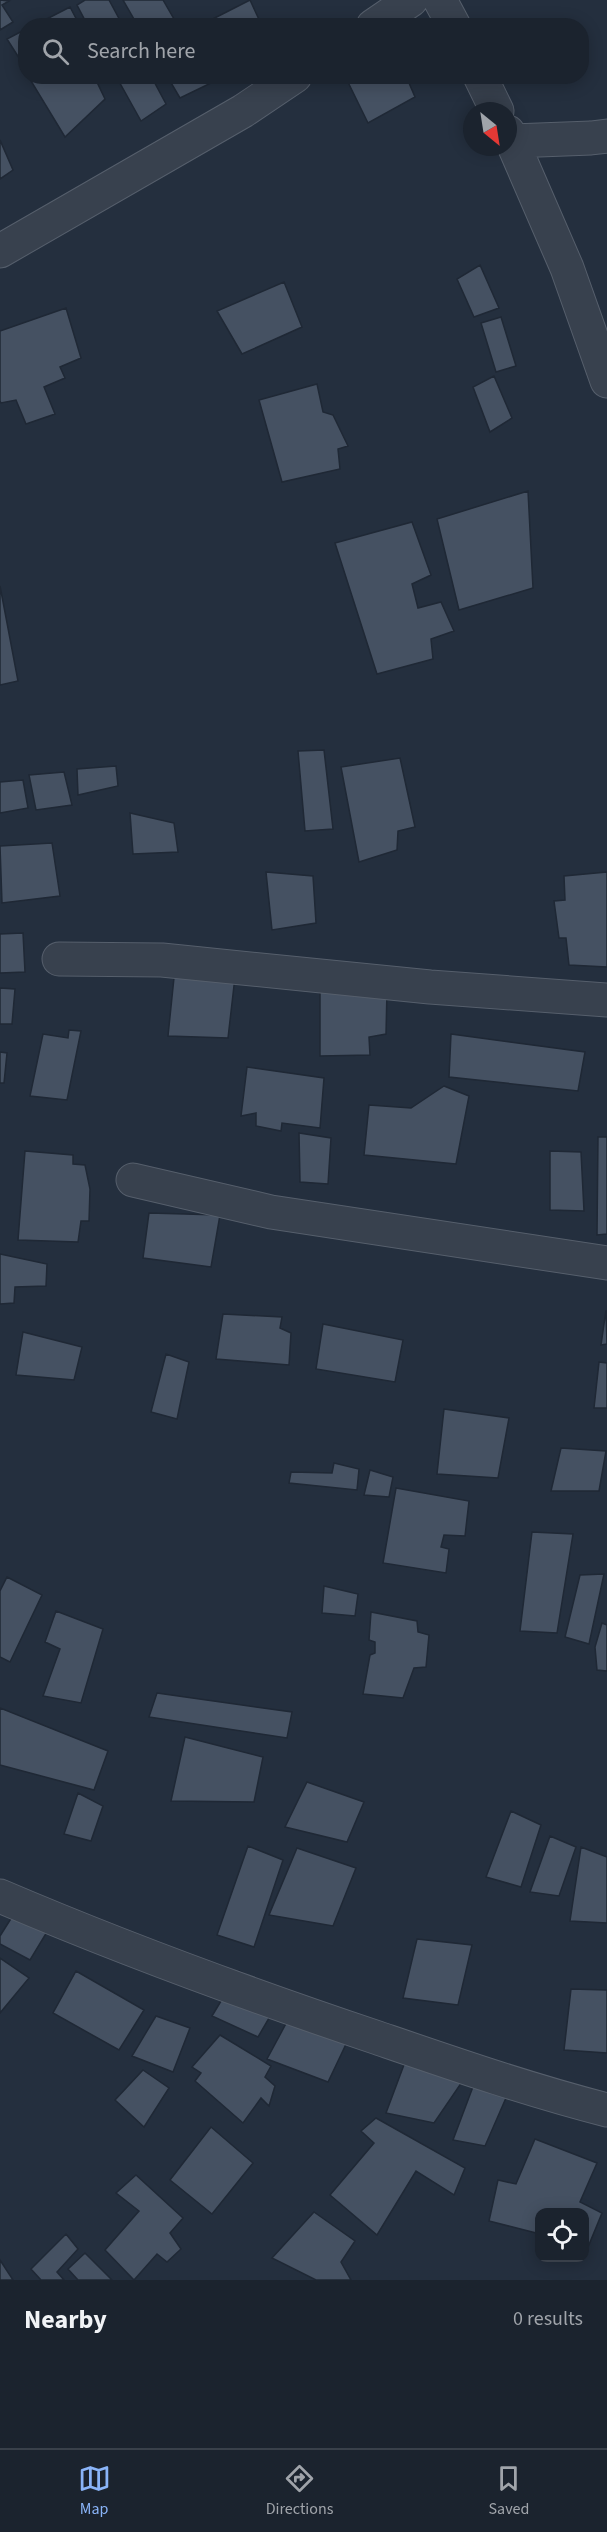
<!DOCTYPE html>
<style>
:root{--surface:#1b232e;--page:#242b36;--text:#f1f3f6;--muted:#a0a4aa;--line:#39404a;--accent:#8ab4f8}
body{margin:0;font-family:"Source Sans 3",sans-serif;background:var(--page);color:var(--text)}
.controls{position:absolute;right:18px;bottom:18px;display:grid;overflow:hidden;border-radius:12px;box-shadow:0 3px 15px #0003}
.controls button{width:54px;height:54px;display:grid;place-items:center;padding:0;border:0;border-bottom:2px solid var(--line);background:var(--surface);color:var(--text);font:30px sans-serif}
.compass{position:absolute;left:463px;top:102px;width:54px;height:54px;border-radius:50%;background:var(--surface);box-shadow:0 3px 15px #0003;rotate:150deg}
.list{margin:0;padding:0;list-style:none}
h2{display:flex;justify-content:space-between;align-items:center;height:78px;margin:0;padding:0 24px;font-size:26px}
h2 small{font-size:20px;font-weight:400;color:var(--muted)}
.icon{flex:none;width:33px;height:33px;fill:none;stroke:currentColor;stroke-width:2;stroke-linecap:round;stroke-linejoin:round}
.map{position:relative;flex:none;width:607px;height:2280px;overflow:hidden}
.search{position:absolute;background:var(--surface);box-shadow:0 3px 15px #0003;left:18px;right:18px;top:18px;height:66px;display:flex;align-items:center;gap:15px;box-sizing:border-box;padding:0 21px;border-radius:24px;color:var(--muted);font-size:22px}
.sheet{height:168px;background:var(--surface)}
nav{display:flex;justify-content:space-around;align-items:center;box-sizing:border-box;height:84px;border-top:2px solid var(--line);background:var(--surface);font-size:16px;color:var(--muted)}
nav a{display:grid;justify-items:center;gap:3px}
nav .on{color:var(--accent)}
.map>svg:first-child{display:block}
.building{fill:#455162;stroke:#1f2835;stroke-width:1.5}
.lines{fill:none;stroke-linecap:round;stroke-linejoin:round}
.minor-casing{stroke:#565f6c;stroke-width:35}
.minor{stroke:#38414e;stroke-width:33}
</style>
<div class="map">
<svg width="607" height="2280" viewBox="0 0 607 2280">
<rect width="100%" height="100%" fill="#242f3e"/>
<path class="building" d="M0,0L9,1L2,5L13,22L0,30Z
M85,0H109L123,26H88L77,5Z
M123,0H163L178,26H138Z
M250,0L262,26H199Z
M70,7L80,26H33Z
M26,29V59L21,61L7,39Z
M28,76H94L105,99L65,137Z
M116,76H151L166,104L141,121Z
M167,76H207L211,83L180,98Z
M345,76H406L415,97L368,123Z
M0,140L13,170L0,179Z
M480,265L499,308L474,317L457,279Z
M284,282L302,327L242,354L217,311Z
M66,308L81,358L60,367L65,378L44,387L55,414L26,424L16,400L1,403L0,401V331Z
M501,317L516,366L496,372L481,323Z
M494,376L512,418L490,432L473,387Z
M317,384L323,412L333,415L348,446L338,449L340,469L282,482L259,400Z
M528,491L533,588L459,610L437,519Z
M412,522L431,575L412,584L418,608L441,602L454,631L431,639L433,659L377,674L335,543Z
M0,586L18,681L0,685Z
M324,750L333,829L305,831L298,751Z
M400,758L415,827L398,831L397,850L359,862L341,767Z
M116,766L118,786L78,795L77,769Z
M64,772L72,805L36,810L29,775Z
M23,780L28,808L0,813V782Z
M130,813L174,823L178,852L133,854Z
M52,843L60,896L2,903L0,846Z
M266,872L313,876L316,923L272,930Z
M607,872V967L569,965L566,938H559L554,901L565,900L564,876Z
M23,933L25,972L0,973V934Z
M175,968L235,977L228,1038L168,1036Z
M320,980L387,991L386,1034L369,1037L370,1055L320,1056Z
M0,988L15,989L12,1024H0Z
M69,1030L81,1031L67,1100L30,1096L43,1034L68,1038Z
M451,1034L585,1052L578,1091L449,1077Z
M0,1052L7,1053L4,1083H0Z
M247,1067L324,1078L320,1128L282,1123L281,1131L256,1126V1113L241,1116Z
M444,1086L469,1096L456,1164L364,1155L369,1105L411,1108Z
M299,1133L331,1138L328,1184L300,1182Z
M598,1137H607V1234L597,1235Z
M25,1151L73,1155V1164L85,1165L90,1189L89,1221H81L78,1242L18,1240Z
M550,1151L581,1152L584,1211L550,1210Z
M149,1213L220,1215L211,1267L143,1258Z
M0,1254L47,1264L46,1286L15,1287L14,1303L0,1304Z
M606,1310L607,1344L601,1345Z
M223,1314L282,1317L280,1328L291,1333L289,1365L216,1359Z
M323,1324L403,1340L395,1382L316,1369Z
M23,1332L82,1347L74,1380L16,1375Z
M166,1354L189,1362L177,1419L151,1412Z
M599,1362L607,1363V1408H594Z
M444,1409L509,1418L498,1478L437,1474Z
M561,1448L606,1451L599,1491H551Z
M334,1463L359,1469L357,1490L289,1483L291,1472L332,1473Z
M370,1470L393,1477L389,1497L364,1495Z
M396,1488L469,1501L465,1536L444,1535L441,1547L449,1549L446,1573L383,1563Z
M532,1532L573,1534L557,1633L520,1631Z
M604,1574L589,1644L565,1637L580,1575Z
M7,1577L42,1595L10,1662L0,1657V1591Z
M324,1586L358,1594L355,1616L322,1613Z
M56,1611L103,1629L81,1703L43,1696L60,1649L45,1642Z
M371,1612L417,1621L418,1632L429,1635L426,1667L414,1668L403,1698L363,1694L370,1655L375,1653V1642L369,1640Z
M602,1623L607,1625V1671L597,1670L595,1647Z
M157,1693L292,1712L287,1738L149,1717Z
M0,1708L108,1751L94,1790L0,1765Z
M185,1737L263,1757L254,1802L171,1801Z
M307,1782L364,1802L347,1842L285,1827Z
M78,1793L103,1806L91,1841L64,1834Z
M511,1811L541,1825L521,1887L486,1877Z
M550,1836L576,1847L559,1896L530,1892Z
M248,1846L283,1860L254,1947L217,1935Z
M581,1847L607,1857V1923L570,1921Z
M297,1848L356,1868L333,1926L269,1915Z
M17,1909L50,1927L30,1960L0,1944V1936Z
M417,1939L472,1945L458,2005L403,1998Z
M0,1958L29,1978L0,2013Z
M76,1971L144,2010L119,2050L53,2013Z
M239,1971L283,1994L258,2037L212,2016Z
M571,1989L607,1990V2053L564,2050Z
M156,2016L190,2028L173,2072L132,2056Z
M289,2018L348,2040L328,2082L267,2059Z
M220,2035L271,2066L265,2077L275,2086L269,2106L261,2098L243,2123L195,2081L201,2073L192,2067Z
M408,2054L464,2079L434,2123L386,2113Z
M143,2070L169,2088L144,2127L115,2100Z
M474,2084L509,2091L485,2146L453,2140Z
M376,2118L465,2168L454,2195L416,2171L377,2235L330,2195L374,2143L361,2131Z
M211,2127L253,2163L212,2214L170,2180Z
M535,2139L597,2163L580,2202L602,2213L588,2247L584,2246V2212H540V2234L489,2221L498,2180L516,2184Z
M136,2175L183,2218L170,2233L181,2249L167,2262L157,2254L134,2280L105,2250L139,2211L116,2193Z
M314,2212L355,2241L341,2262L351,2280H316L272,2258Z
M66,2234L78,2249L57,2272L64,2280H41L31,2269Z
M85,2253L112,2280H78L68,2269Z
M0,2260L13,2280H0Z"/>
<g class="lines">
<g class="minor-casing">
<path id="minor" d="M440,0L454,26
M373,26L411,0
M480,76L497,111
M508,132L567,268L607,381
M513,141L591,138L607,136
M0,251L243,111L295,76
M59,959L162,960L430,987L607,1000
M133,1180L271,1212L607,1263
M0,1896C124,1949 250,1995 378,2038C454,2064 529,2090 607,2110"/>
</g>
<use href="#minor" class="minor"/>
</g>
</svg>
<div class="controls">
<button><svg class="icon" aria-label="locate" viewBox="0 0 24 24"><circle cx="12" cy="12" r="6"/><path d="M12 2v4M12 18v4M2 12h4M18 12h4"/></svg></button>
</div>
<svg class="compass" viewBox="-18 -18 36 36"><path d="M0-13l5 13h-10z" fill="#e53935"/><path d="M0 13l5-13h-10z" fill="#a0a4aa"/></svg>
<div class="search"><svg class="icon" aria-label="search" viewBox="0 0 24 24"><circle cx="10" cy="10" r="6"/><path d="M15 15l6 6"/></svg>Search here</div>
</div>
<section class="sheet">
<h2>Nearby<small>0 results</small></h2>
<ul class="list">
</ul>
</section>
<nav>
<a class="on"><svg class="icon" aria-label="map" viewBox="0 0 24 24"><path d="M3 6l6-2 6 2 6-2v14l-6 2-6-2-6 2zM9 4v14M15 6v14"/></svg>Map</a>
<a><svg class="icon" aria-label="directions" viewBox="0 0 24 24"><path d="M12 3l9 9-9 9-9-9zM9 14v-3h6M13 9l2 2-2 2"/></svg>Directions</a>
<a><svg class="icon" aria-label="saved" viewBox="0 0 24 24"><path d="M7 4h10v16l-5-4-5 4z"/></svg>Saved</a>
</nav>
